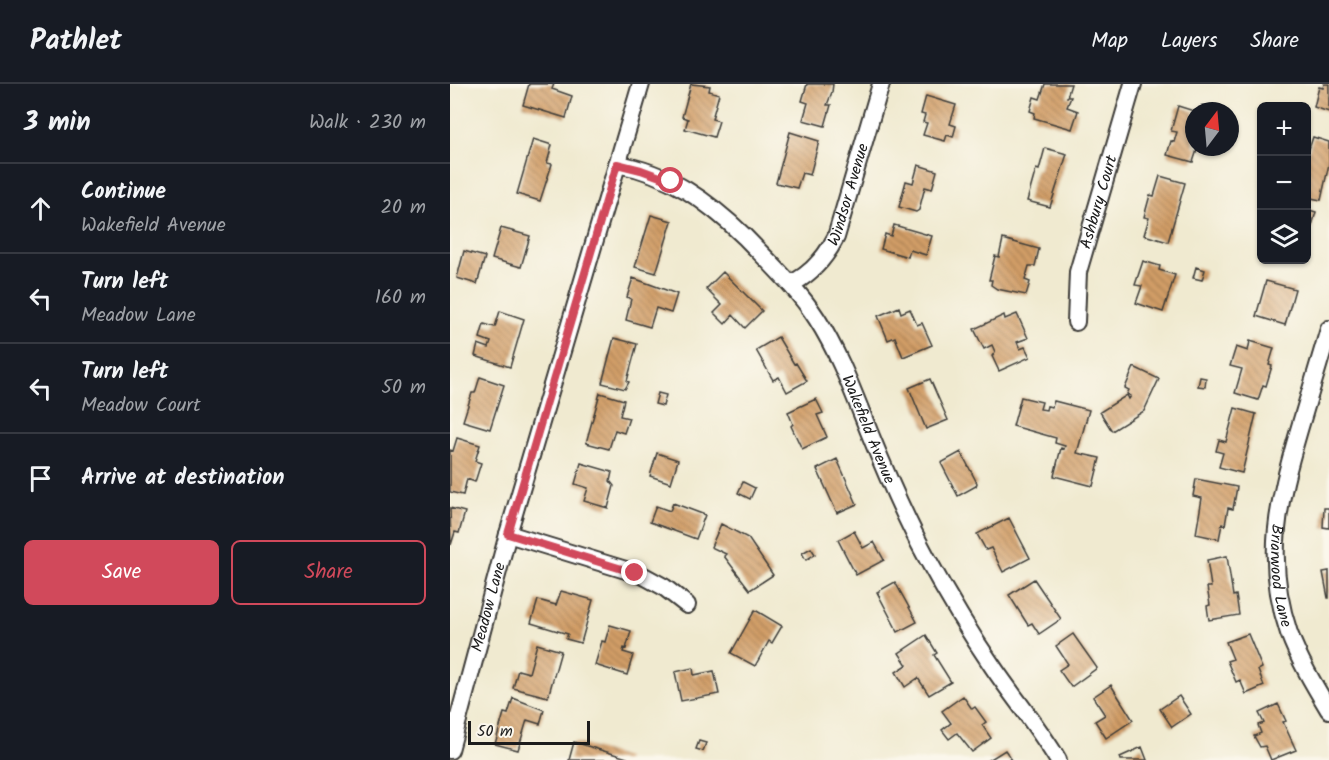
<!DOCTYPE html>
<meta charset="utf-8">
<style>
:root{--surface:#171b24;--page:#242831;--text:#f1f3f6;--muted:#9ea1a6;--line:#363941;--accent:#d1495b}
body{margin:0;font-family:Kalam,sans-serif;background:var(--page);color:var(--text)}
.controls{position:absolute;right:18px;top:18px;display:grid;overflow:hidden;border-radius:9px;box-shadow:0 2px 4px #0004}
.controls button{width:54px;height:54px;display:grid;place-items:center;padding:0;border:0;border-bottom:2px solid var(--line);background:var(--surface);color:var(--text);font:30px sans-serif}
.compass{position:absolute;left:735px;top:18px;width:54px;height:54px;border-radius:50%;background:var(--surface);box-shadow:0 2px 4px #0004;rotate:16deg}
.scale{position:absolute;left:18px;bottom:15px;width:122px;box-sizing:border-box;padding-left:6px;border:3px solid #1c1c1c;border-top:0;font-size:16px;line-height:21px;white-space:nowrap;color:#1c1c1c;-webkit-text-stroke:4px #fbf7ec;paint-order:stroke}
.stop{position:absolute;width:18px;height:18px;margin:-14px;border:4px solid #d1495b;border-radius:50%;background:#fff}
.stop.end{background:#d1495b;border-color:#fff;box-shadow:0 2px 6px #0008}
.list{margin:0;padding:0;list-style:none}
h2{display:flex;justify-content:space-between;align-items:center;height:78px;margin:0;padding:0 24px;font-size:26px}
h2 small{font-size:20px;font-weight:400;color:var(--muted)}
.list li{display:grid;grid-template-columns:39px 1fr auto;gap:18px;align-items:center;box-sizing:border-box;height:90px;padding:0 24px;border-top:2px solid var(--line)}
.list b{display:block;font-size:22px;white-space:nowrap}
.list p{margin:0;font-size:20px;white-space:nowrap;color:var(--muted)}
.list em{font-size:20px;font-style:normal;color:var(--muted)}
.actions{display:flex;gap:12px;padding:18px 24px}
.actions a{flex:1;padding:14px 0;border:2px solid var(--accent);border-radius:9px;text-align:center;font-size:21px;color:var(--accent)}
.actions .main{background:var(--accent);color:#fff}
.icon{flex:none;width:33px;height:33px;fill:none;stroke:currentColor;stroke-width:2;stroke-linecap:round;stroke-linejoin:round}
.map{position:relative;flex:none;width:879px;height:676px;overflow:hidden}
header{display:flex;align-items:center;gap:36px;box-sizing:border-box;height:84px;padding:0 30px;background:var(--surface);border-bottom:2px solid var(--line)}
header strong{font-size:28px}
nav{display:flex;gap:33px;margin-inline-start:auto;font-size:21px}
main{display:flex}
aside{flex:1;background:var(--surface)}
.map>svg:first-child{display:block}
.building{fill:url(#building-back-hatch)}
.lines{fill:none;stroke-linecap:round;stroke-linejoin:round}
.minor-casing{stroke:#3c3b37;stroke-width:20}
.minor{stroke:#fff;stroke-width:16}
.route{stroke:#d1495b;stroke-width:8}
.labels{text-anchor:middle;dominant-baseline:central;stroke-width:5;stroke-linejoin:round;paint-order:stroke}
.street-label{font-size:16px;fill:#1c1c1c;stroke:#fbf7ec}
</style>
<header>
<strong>Pathlet</strong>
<nav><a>Map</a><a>Layers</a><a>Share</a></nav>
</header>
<main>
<aside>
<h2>3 min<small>Walk · 230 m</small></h2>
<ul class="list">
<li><svg class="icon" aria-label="ahead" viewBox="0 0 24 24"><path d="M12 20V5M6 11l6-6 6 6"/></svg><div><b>Continue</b><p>Wakefield Avenue</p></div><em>20 m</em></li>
<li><svg class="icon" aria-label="left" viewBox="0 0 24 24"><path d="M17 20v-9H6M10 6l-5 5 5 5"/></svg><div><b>Turn left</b><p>Meadow Lane</p></div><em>160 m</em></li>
<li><svg class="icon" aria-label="left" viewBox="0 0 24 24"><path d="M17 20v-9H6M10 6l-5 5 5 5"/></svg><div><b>Turn left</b><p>Meadow Court</p></div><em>50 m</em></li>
<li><svg class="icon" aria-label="arrive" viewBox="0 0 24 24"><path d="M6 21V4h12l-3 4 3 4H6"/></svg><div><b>Arrive at destination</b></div></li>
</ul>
<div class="actions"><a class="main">Save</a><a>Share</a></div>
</aside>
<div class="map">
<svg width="879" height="676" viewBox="0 0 879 676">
<defs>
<pattern id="building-back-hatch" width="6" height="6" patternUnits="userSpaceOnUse" patternTransform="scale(1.5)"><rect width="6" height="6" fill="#d19d66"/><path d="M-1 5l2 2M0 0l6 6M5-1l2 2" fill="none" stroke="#a97f53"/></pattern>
</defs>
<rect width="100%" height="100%" fill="#fbf7ec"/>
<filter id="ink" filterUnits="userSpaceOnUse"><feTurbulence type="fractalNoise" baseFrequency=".0167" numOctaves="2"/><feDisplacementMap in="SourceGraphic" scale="12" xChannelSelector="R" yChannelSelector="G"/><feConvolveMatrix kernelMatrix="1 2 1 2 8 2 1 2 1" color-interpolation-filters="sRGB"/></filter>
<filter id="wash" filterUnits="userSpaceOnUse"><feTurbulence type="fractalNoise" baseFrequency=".008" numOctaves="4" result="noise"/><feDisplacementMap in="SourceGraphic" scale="24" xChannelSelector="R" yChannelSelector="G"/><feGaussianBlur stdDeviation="1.35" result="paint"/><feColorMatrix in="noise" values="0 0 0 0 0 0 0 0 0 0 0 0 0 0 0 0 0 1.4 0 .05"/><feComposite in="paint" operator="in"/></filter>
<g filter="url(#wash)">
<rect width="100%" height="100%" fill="#f0ead0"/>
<g id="blocks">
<path class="building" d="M79,0H104L102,5L122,12L116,34L73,21Z
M241,0L260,2L259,7L269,10L262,35L269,37L264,53L235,45L238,35L232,33Z
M357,0H383L382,8L377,21H381L375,42L353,36L358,19L352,17Z
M595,0H621L617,13H621L617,23L628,27L622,45L584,34L585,29L580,27L584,13L590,15Z
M874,0H879V28L864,23L869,3L873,4Z
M476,12L506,21L500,40L506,42L503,53L497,51L495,57L473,51L477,39L473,38L475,31L471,30Z
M728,22L744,27V63H748L743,78L717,71L721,57L724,58L727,48L721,47Z
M340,48L369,57L360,91L352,89L347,104L326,99Z
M863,53L879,58V80L871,116L856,113V74Z
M83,55L102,61L97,79L102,80L90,117L67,110Z
M595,64L617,70L600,123L577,117L586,85L589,86Z
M468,81L487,87L482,105L475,103L469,126L466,128L449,123L456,97L463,99Z
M710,92L735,99L718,158L694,151L699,134L694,133L700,111L704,112Z
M856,125L866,128L859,152L856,153Z
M201,131L222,137L206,189L185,183Z
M444,141L482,152L476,171L460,166L458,173L431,165L435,150L441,152Z
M51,144L80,152L71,183L42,175Z
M553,155L589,165L585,182H579L575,196L580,198L576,211L547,205L541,201L542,196H539L545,172L549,173Z
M14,167L35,173L27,200L7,194Z
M693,177L710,182L709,186L725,191L713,228L686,219L692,202L685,201Z
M746,183L755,186L752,196L743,194Z
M273,188L312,227L295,244L283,231L275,240L264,229L272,221L256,205Z
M183,194L227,210L221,229L206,224L200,243L176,236L181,215L177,213Z
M816,197L845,205L835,241L806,232Z
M449,223L451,229L460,225L467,241L472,239L482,261L453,273L445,253L438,256L428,232Z
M50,227L74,235L60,283L25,272L28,260L39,264L41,258L30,254L34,240L45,243Z
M567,230L578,254L567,258L570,265L575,263L580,273L549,287L542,272L545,268L542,261L534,265L524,245L554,231L555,235Z
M328,253L344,280L346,279L357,297L337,308L329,293L323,296L306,266Z
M164,254L187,260L177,297L179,298L175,305L152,299Z
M800,257L824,264L819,281L822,282L816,302L813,301L808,316L785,309L792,285L780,282L786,263L798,267Z
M684,283L709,295L694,327L662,347L650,328L677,311L679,315L681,312L677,310L679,306L675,304Z
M30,293L54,301L40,345L13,337L22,309H25Z
M750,293L756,294L755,303L748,302Z
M480,295L498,336L476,345L459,304Z
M150,309L174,316L170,332L179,334L174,349L165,346L159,365L136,359Z
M208,309L216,311L213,322L205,320Z
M571,313L592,318L590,325L596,326L597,322L602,323L604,317L639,326L627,369L650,374L643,402L604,392L611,364L614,365L615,362L605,359L606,354L563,342Z
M366,315L373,329L367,331L377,353L352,365L341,342L343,340L338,328Z
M785,324L806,330L792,389L769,383L773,369L766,367L769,356L776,358Z
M7,354L30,361L25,377L31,379L25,398L17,395L13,411L0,408V366L3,367Z
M511,368L527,399L526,402L508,412L491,379Z
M207,369L228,376L221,399L200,392Z
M387,375L407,420L387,429L367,385Z
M131,379L162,388L160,397L164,402L158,424L134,417L138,404L125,400Z
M746,395L787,403L783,425L778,424L775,441L772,440L769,455L746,450L752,414L743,412Z
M293,398L305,404L300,415L288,409Z
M223,419L255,431L246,455L200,438L206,422L220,427Z
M0,424L15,428L9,449L5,448L1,461Z
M874,424H879V444L873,443Z
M559,434L580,474L553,488L541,464L536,466L527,450Z
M271,440L298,454L323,491L300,506L274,472L276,470L261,463Z
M404,447L413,464L424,458L434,476L406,491L388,456Z
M361,464L365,470L356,476L352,469Z
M777,472L783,512L786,511L789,531L759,536L757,522L760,521L757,503H761L757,476Z
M879,487V514H878L873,488Z
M584,495L611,535L589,550L582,539L578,541L559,511Z
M445,498L467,538L448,548L427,508Z
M111,507L143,516L131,559L116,555L118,550L81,539L88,516L106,521Z
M305,526L332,542L322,559L319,557L305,582L281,569Z
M160,541L181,547L176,565L174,564L173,568L183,571L177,591L145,581L152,557L155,558Z
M623,550L647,584L621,603L609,586L618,580L606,562Z
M798,550L812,584L808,586L814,602L796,610L790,596L786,598L777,577L783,575L776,558Z
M476,551L487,569L484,571L501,598L479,611L468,594L455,603L446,588L457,581L449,569Z
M87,560L111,567L98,613L63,604L68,586L79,589Z
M243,584L244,591L264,587L269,610L231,617L225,588Z
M661,601L683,636L656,654L645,637L655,631L643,613Z
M513,612L522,625L525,623L536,638L532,641L541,654L522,668L507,649L499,655L492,646L501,639L492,627Z
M729,612L741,630L722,643L710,625Z
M63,614L94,626L90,640L77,636L68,666L45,660L54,629L58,630Z
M828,620L836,637L833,638L846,666L821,676L815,662L810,663L804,652L811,649L808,641L814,639L809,629Z
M249,657L256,659L253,667L246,665Z
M124,658L177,674L176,676H119Z
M692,663L697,676H671L670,673Z
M555,666L562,676H539Z"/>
</g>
</g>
<g filter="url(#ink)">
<use href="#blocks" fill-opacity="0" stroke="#3c3b37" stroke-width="1.5"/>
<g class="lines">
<g class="minor-casing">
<g id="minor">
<path id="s1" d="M167,80C219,89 258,117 295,153C320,179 347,204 367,235C390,271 404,311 420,350C437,392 455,434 477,474C497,511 519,548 543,583C564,614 589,644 608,676"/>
<path id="s2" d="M339,198H345C364,187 376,173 386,153L431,0"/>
<path id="s3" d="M626,238L628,188L683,0"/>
<path id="s4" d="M879,245C869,278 859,312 849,346C828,418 814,475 839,549C849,576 864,601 879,626"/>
<path d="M58,450L192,491L214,503L237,521"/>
<path id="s5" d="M0,666L58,450L191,0"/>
</g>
</g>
<use href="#minor" class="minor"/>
</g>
</g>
<g class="lines" filter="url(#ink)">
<path class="route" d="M185,489L58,450L167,80L191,86L221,97"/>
</g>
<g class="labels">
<g class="street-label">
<text stroke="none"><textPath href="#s2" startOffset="112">Windsor Avenue</textPath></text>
<text stroke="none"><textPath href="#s3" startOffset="123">Ashbury Court</textPath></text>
<text stroke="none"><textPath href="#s1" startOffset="381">Wakefield Avenue</textPath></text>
<text stroke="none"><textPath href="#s4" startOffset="254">Briarwood Lane</textPath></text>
<text stroke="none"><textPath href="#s5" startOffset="148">Meadow Lane</textPath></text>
</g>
</g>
</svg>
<div class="controls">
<button>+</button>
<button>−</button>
<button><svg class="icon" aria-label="layers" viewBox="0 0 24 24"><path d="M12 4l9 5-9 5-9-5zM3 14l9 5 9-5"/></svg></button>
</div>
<svg class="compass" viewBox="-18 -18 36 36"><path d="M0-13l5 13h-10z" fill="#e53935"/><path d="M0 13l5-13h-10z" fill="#9ea1a6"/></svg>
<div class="scale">50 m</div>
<div class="stop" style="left:221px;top:97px"></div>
<div class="stop end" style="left:185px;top:489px"></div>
</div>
</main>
